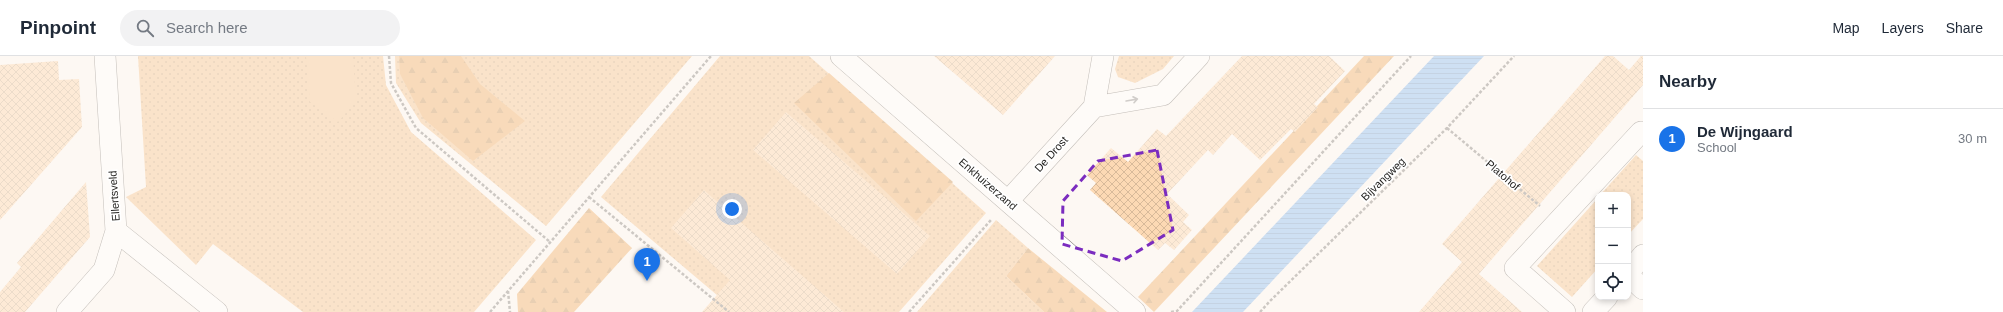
<!DOCTYPE html>
<meta charset="utf-8">
<style>
:root{--surface:#fff;--page:#f2f2f3;--text:#1f2937;--muted:#747a83;--line:#e0e1e3;--accent:#1a73e8}
body{margin:0;font-family:Helvetica,sans-serif;background:var(--page);color:var(--text)}
.controls{position:absolute;right:12px;bottom:12px;display:grid;overflow:hidden;border-radius:8px;box-shadow:0 2px 6px #0003}
.controls button{width:36px;height:36px;display:grid;place-items:center;padding:0;border:0;border-bottom:1px solid var(--line);background:var(--surface);color:var(--text);font:20px sans-serif}
.you{position:absolute;left:732px;top:153px;width:14px;height:14px;margin:-10px;border:3px solid #fff;border-radius:50%;background:#1a73e8;box-shadow:0 0 0 6px #1a73e833}
.badge{display:grid;place-items:center;width:26px;height:26px;border-radius:50%;background:var(--accent);color:#fff;font-size:13px;font-weight:700}
.pin{position:absolute;translate:-50% -33px;filter:drop-shadow(0 1px 2px #0008)}
.pin::after{content:'';position:absolute;top:21px;width:14px;height:12px;background:inherit;clip-path:polygon(0 0,100% 0,50% 100%)}
.list{margin:0;padding:0;list-style:none}
h2{display:flex;justify-content:space-between;align-items:center;height:52px;margin:0;padding:0 16px;font-size:17px}
h2 small{font-size:13px;font-weight:400;color:var(--muted)}
.list li{display:grid;grid-template-columns:26px 1fr auto;gap:12px;align-items:center;box-sizing:border-box;height:60px;padding:0 16px;border-top:1px solid var(--line)}
.list b{display:block;font-size:15px;white-space:nowrap}
.list p{margin:0;font-size:13px;white-space:nowrap;color:var(--muted)}
.list em{font-size:13px;font-style:normal;color:var(--muted)}
.icon{flex:none;width:22px;height:22px;fill:none;stroke:currentColor;stroke-width:2;stroke-linecap:round;stroke-linejoin:round}
.map{position:relative;flex:none;width:1643px;height:256px;overflow:hidden}
header{display:flex;align-items:center;gap:24px;box-sizing:border-box;height:56px;padding:0 20px;background:var(--surface);border-bottom:1px solid var(--line)}
header strong{font-size:19px}
nav{display:flex;gap:22px;margin-inline-start:auto;font-size:14px}
.search{width:280px;height:36px;background:var(--page);display:flex;align-items:center;gap:10px;box-sizing:border-box;padding:0 14px;border-radius:22px;color:var(--muted);font-size:15px}
main{display:flex}
aside{flex:1;background:var(--surface)}
.map>svg:first-child{display:block}
.grass{fill:url(#grass-dots)}
.forest{fill:url(#forest-firs)}
.green{fill:#f7ca99}
.water{fill:url(#water-rules)}
.building{fill:url(#building-cross-hatch)}
.lines{fill:none;stroke-linecap:round;stroke-linejoin:round}
.street-casing{stroke:#7e7a76;stroke-width:22}
.path{stroke:#928f8b;stroke-width:2.5;stroke-dasharray:3 2;stroke-linecap:butt}
.street{stroke:#fff;stroke-width:21}
.oneway{stroke:#9b9a99}
.marked{fill:none;stroke:#7b2cbf;stroke-width:3;stroke-dasharray:8 5;stroke-linejoin:round}
.labels{text-anchor:middle;dominant-baseline:central;stroke-width:3.5;stroke-linejoin:round;paint-order:stroke}
.street-label{font-size:11px;fill:#201f1d;stroke:#fff}
</style>
<header>
<strong>Pinpoint</strong>
<div class="search"><svg class="icon" aria-label="search" viewBox="0 0 24 24"><circle cx="10" cy="10" r="6"/><path d="M15 15l6 6"/></svg>Search here</div>
<nav><a>Map</a><a>Layers</a><a>Share</a></nav>
</header>
<main>
<div class="map">
<svg width="1643" height="256" viewBox="0 0 1643 256">
<defs>
<pattern id="grass-dots" width="8" height="8" patternUnits="userSpaceOnUse"><rect width="8" height="8" fill="#f7ca99"/><path d="M2 2h.1M6 6h.1" fill="none" stroke="#d3ad83" stroke-width="1.8" stroke-linecap="round"/></pattern>
<pattern id="forest-firs" width="22" height="20" patternUnits="userSpaceOnUse"><rect width="22" height="20" fill="#f1b777"/><path d="M5 1l3.5 6h-7zM16 11l3.5 6h-7z" fill="#ce9d66"/></pattern>
<pattern id="water-rules" width="6" height="5" patternUnits="userSpaceOnUse"><rect width="6" height="5" fill="#96c3f3"/><path d="M0 2.5h6" fill="none" stroke="#81a7d0"/></pattern>
<pattern id="building-cross-hatch" width="8" height="8" patternUnits="userSpaceOnUse"><rect width="8" height="8" fill="#fcd9b4"/><path d="M0 0l8 8M0 8l8-8" fill="none" stroke="#d8ba9a"/></pattern>
</defs>
<rect width="100%" height="100%" fill="#fdf8f3"/>
<path class="grass" d="M138,0H383L386,29L411,76L536,184L474,256H303L213,188L196,209L126,141L146,131Z
M395,0H692L546,170L421,67L396,27Z
M720,0H809L986,157L899,256H737L601,141Z
M1119,0H1174L1163,13L1135,27L1118,21L1115,13Z
M1636,99L1643,105V163L1628,179V139H1600Z
M1598,142V212L1572,241L1537,210Z
M996,164L1028,192L1006,220L1044,256H917Z"/>
<path class="forest" d="M399,0H461L480,28L525,65L473,105L423,62L400,18Z
M1364,0H1394L1154,256L1138,241Z
M829,17L953,126L916,165L794,47Z
M589,152L632,192L574,256H518L517,238Z
M1028,192L1107,256H1044L1006,220Z"/>
<path class="green" d="M306,0H353L356,45L338,66L310,46Z"/>
<path class="water" d="M1434,0H1484L1243,256H1192Z"/>
<path class="building" d="M934,0H1055L1003,59Z
M1242,0H1329L1345,15L1314,48L1318,51L1295,76L1291,73L1260,104L1232,78L1213,99L1208,94L1167,138L1189,159L1183,166L1192,174L1174,194L1165,187L1158,194L1090,134L1096,127L1087,119L1111,92L1128,106L1157,73L1166,80Z
M1605,0H1613L1629,14L1641,0H1643V29L1479,218L1522,256H1419L1462,206L1442,188Z
M58,5L59,24L79,23L82,71L0,164V9Z
M786,56L930,180L897,218L753,94Z
M86,126L90,181L25,256H0V236L21,211L17,207Z
M704,134L729,156L844,256H702L730,224L671,172Z"/>
<g class="lines">
<g class="street-casing">
<path id="street" d="M105,0L116,175L217,256
M841,0L1135,256
M1094,51L1163,39L1199,0
M1008,145L1094,51L1103,0
M1628,217L1643,199
M1628,219L1643,233
M67,256L104,214L116,175
M1565,256L1515,212L1641,76L1643,78
M1593,256L1607,241"/>
</g>
<path class="path" d="M389,0L391,27L416,72L550,186
M1447,72L1540,150
M589,141L729,256
M508,235L510,256
M490,256L711,0
M909,256L991,164
M1171,256L1177,255L1411,0
M1260,256L1270,245L1447,72L1514,0"/>
<use href="#street" class="street"/>
</g>
<defs><path id="oneway-shaft" d="M-6 0H5M1.5-3L5.5 0L1.5 3" fill="none" stroke-width="1.6" stroke-linecap="round" stroke-linejoin="round"/></defs>
<use class="oneway" href="#oneway-shaft" transform="translate(1132 44) rotate(-10)"/>
<path d="M0 0H1643V256H0ZM1157,94L1173,174L1122,205L1062,188L1063,145L1098,105Z" fill="#fdf8f3" fill-opacity=".55" fill-rule="evenodd"/>
<path class="marked" d="M1157,94L1173,174L1122,205L1062,188L1063,145L1098,105Z"/>
<g class="labels">
<g class="street-label">
<text transform="translate(1051 98) rotate(-48)">De Drost</text>
<text transform="translate(1503 119) rotate(40)">Platohof</text>
<text transform="translate(1383 123) rotate(-44)">Bijvangweg</text>
<text transform="translate(988 128) rotate(41)">Enkhuizerzand</text>
<text transform="translate(114 140) rotate(-94)">Ellertsveld</text>
</g>
</g>
</svg>
<div class="controls">
<button>+</button>
<button>−</button>
<button><svg class="icon" aria-label="locate" viewBox="0 0 24 24"><circle cx="12" cy="12" r="6"/><path d="M12 2v4M12 18v4M2 12h4M18 12h4"/></svg></button>
</div>
<div class="you"></div>
<div class="pin badge" style="left:647px;top:225px">1</div>
</div>
<aside>
<h2>Nearby<small></small></h2>
<ul class="list">
<li><span class="badge">1</span><div><b>De Wijngaard</b><p>School</p></div><em>30 m</em></li>
</ul>
</aside>
</main>
